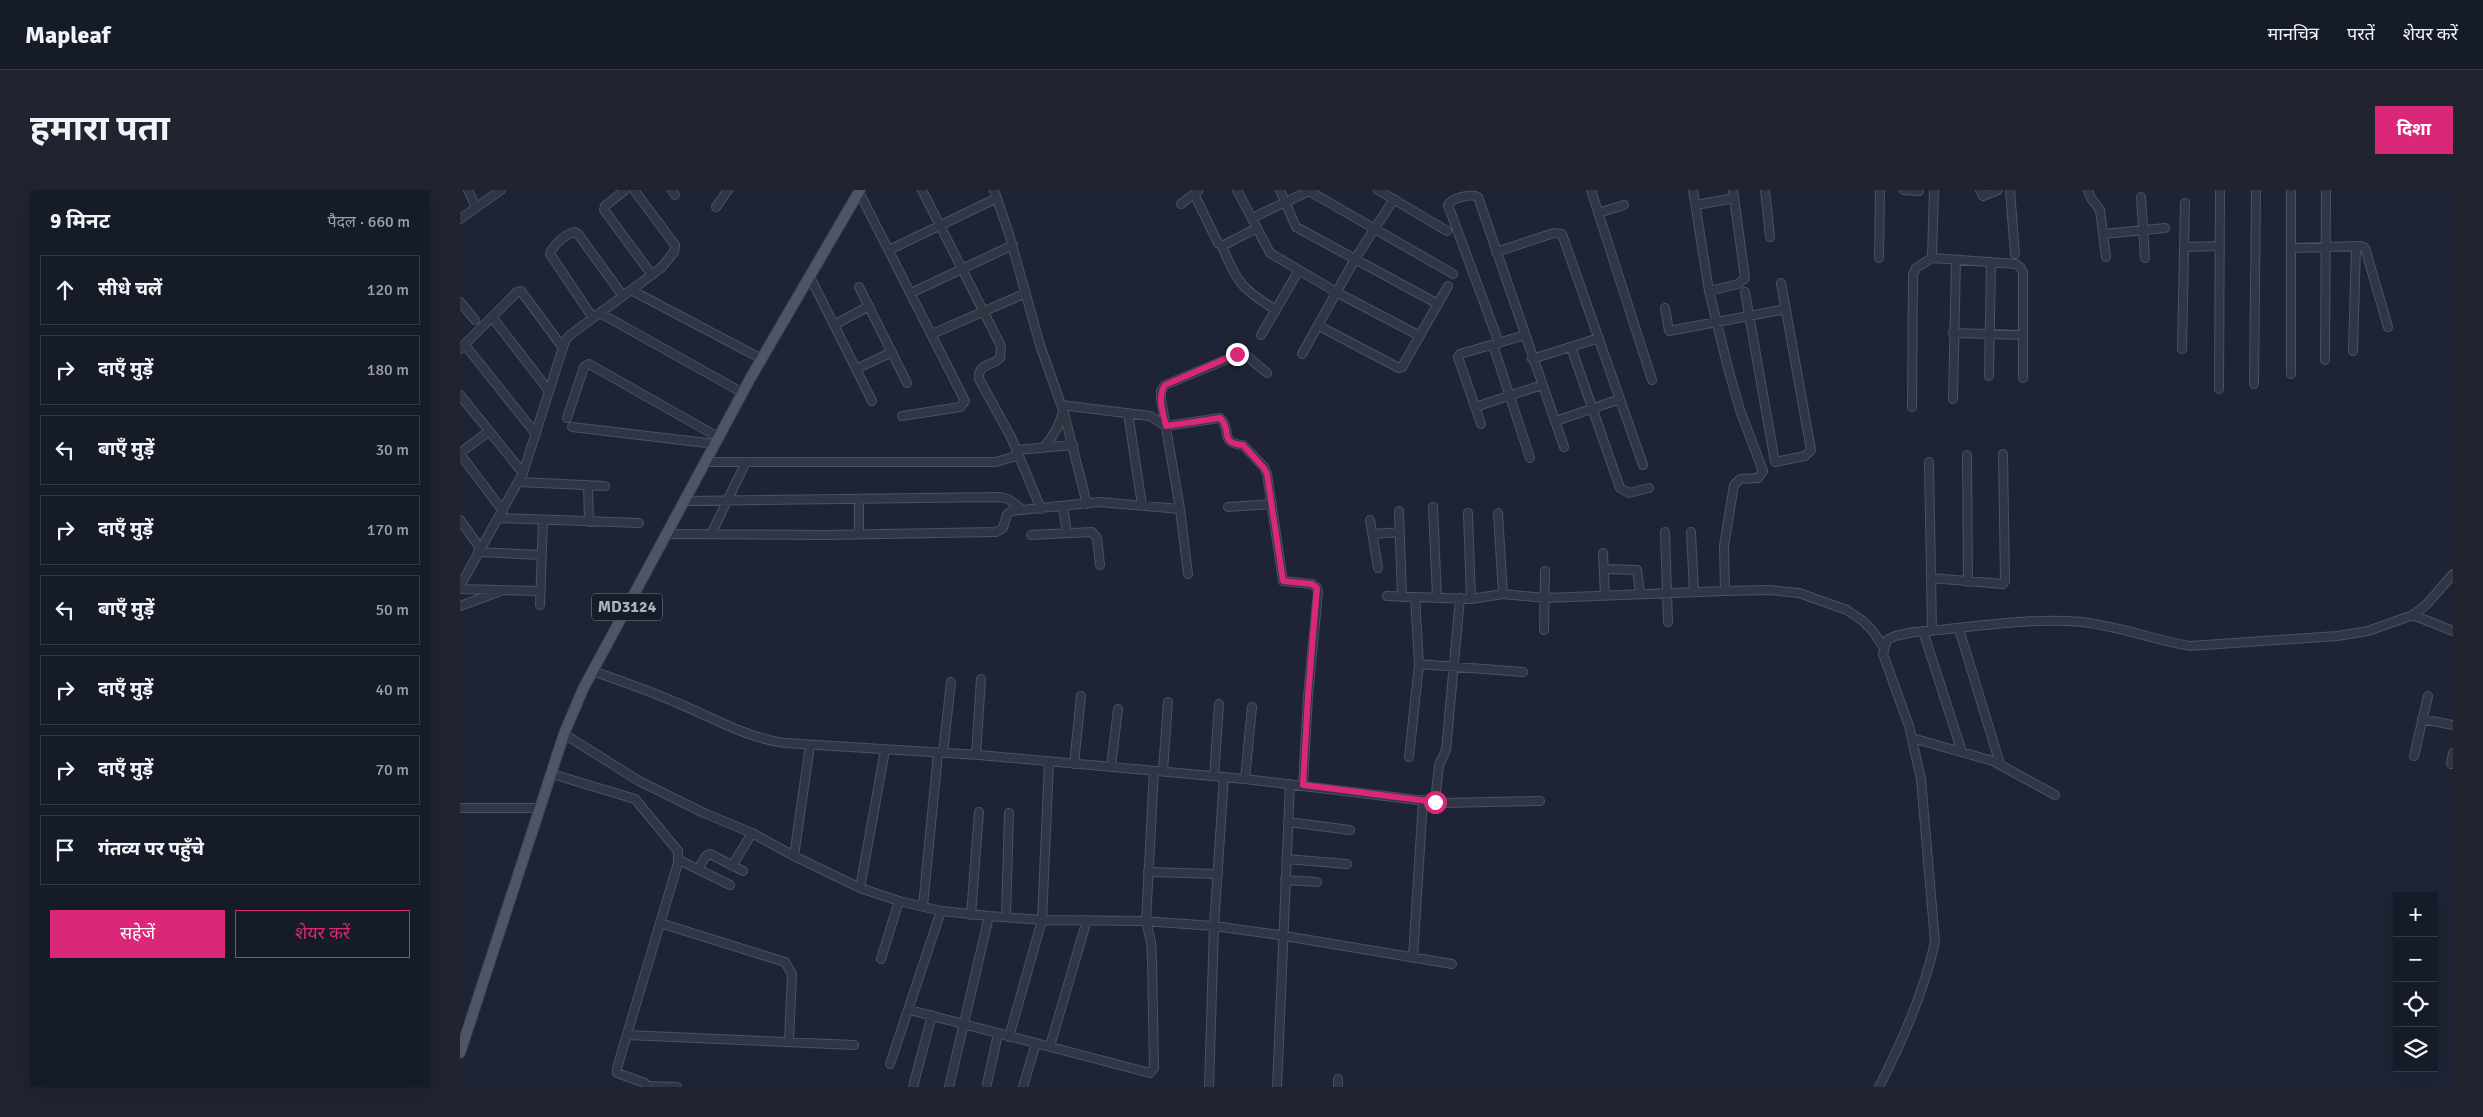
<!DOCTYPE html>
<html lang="hi">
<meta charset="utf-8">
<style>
:root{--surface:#161b28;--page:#1f2430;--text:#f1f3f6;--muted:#9ea1a8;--line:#353945;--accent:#db2777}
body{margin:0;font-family:Signika,"Noto Sans Devanagari",sans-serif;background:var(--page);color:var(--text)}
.controls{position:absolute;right:15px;bottom:15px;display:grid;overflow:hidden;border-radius:0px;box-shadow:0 5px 20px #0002}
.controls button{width:45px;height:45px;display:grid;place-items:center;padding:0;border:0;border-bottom:1px solid var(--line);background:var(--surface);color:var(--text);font:25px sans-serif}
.stop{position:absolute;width:15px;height:15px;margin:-11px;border:4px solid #db2777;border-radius:50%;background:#fff}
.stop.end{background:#db2777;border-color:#fff;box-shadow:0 1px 5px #0008}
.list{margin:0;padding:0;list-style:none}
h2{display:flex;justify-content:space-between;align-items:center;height:65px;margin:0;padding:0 20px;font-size:21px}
h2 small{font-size:16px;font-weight:400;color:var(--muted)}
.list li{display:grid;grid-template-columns:32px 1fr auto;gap:15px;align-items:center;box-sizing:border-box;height:70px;margin:0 10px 10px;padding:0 10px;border:1px solid var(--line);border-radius:0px}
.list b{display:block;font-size:19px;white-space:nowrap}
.list em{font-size:16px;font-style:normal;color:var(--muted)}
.actions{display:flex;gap:10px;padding:15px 20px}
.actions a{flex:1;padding:11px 0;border:1px solid var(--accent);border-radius:0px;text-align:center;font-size:18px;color:var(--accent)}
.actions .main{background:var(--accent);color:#fff}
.icon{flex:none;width:28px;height:28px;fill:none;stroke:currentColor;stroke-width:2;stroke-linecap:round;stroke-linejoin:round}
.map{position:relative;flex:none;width:1993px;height:897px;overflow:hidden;border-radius:0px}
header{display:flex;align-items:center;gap:30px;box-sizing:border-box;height:70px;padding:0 25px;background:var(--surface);border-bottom:1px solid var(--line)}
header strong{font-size:24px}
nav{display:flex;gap:28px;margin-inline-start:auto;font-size:18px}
.intro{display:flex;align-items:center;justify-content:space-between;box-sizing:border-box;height:120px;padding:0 30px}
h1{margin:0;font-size:35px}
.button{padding:12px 22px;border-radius:0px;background:var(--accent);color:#fff;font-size:18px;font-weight:700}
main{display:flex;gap:30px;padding:0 30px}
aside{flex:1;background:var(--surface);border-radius:0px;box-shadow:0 5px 20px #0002}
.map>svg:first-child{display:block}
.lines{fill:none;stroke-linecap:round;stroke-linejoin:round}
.minor-casing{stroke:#4c5161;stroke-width:10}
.major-casing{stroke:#3b404f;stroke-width:12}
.minor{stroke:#313645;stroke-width:8}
.major{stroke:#4f5566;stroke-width:10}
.route{stroke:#db2777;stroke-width:6}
.labels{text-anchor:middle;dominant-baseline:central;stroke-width:4;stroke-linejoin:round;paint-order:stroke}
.shield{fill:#171c29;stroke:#7f8495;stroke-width:1}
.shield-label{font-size:16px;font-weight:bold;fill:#abb0c3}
</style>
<header>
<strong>Mapleaf</strong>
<nav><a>मानचित्र</a><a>परतें</a><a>शेयर करें</a></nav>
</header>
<div class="intro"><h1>हमारा पता</h1><a class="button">दिशा</a></div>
<main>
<aside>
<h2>9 मिनट<small>पैदल · 660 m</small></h2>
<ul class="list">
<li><svg class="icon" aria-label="ahead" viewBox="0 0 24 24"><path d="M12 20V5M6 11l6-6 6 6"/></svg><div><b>सीधे चलें</b></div><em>120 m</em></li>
<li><svg class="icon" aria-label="right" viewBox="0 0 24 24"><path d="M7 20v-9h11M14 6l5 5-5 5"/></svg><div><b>दाएँ मुड़ें</b></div><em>180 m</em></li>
<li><svg class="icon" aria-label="left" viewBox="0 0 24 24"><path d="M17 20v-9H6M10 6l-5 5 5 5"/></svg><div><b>बाएँ मुड़ें</b></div><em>30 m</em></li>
<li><svg class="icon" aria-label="right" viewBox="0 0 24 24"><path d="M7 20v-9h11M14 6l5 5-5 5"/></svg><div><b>दाएँ मुड़ें</b></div><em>170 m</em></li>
<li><svg class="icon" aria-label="left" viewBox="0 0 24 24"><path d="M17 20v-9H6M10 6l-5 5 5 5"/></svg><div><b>बाएँ मुड़ें</b></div><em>50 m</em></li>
<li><svg class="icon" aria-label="right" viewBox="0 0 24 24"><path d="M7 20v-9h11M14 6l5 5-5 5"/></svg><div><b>दाएँ मुड़ें</b></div><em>40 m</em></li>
<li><svg class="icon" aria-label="right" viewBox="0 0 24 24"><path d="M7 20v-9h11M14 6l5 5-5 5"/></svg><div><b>दाएँ मुड़ें</b></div><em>70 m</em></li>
<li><svg class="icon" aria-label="arrive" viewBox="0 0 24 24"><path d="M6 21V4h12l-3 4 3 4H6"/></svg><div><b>गंतव्य पर पहुँचे</b></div></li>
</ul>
<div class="actions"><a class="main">सहेजें</a><a>शेयर करें</a></div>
</aside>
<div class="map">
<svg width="1993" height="897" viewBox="0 0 1993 897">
<rect width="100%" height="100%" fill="#1e2435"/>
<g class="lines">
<g class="minor-casing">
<path id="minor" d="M8,0L16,17
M165,0L145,16L144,20L192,85
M212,0L215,5
M462,0L541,156L540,168C531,177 518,173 519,189L551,247L581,319
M534,0L549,44L580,155L604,223L627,314
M777,0L810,63L876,102L960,146
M820,0L836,37L978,114
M918,0L987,41
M1131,0L1192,190
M1233,0L1249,101L1268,178L1280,220L1303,281L1298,288L1280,289L1274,295L1264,356L1265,401
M1305,0L1310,47
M1444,0L1459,1
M1520,0L1523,6L1538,0
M1550,0L1555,64
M1628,0L1631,8L1640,20L1646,67
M399,2L505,211L500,217L442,226
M734,4L758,53L762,56L797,38
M1681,7L1685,68
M721,14L739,0
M1236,15L1274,8
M256,17L268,0
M1138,23L1164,15
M792,28L849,1L993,84
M0,29L41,0
M1643,44L1705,38
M762,56C777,93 782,99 816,120
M1724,57L1759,56
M1831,58L1901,56L1905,58L1928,137
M429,60L537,8
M1036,62L1094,43L1102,44L1183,275
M1419,68L1420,0
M1472,68L1474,0
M350,87L412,211
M399,97L447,193
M171,100L302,169
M1249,101L1278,94L1285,88L1273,0
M1285,102L1315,272L1345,266L1351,260L1321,93
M451,103L553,55
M0,112L15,130
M1205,118L1209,141L1326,119
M140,123L283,203
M32,127L89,201
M133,128L90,64C93,55 106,44 114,42L118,44L163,106
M374,135L409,116
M859,136L939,178L942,177L988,96
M1493,143L1563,145
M472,144L566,103
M801,145L839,80
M1039,153L988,15C992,8 1011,3 1018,7L1104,257
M5,155L76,244
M1033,155L1070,268
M1111,157L1160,298L1169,303L1189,298
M0,159L57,102L61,101L103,158
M1722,159L1725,13
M1893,161L1896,56
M842,164L895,69L934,9
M1072,169L1139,148
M1865,170L1866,0
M396,179L432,162
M1831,184V0
M1529,186L1531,72
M1794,194L1796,0
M1759,199L1760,0
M0,205L63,283
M1493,209L1496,70
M601,215L690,226L706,236L760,228C773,240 758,253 783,255L804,277L807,284L823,391L852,394L857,398L858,402L848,506L843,595
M1015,217L1082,195
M1452,217L1453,85L1456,78L1472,68L1556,74L1560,77L1563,82V188
M668,223L682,315
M107,228L124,177L129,174L258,247
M1096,231L1160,209
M1021,234L998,167L1000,164L1065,145
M112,237L255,254
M583,258C594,246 599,236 603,221
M557,260L613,255
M0,263L28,242
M0,264L43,321
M1507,265L1508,392
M244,272H536L559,265
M1469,272L1472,441
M59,292L145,296
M128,295L129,332
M224,311L540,307L548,309L563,320
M603,317L607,343
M768,317L812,314
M973,317L977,408
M939,321L942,407
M1008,323L1011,409
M1038,323L1043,404
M38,328L179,333
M0,330L20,358
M910,330L918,378
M1205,342L1208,432
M1231,342L1234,402
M206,344L364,345L536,342L543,338L547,324L552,321L639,312L720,319
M251,344L286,272
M399,344V309
M913,344L940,342
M571,345L632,342L637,348L640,375
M18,362L82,365
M1143,363L1145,405
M1144,379L1177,380L1180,403
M728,384L720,319L701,209V201L705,195L777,165L788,167L807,183
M1471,388L1543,394L1545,391L1543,264
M0,396L63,283L105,151L110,145L201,78L214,62L215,55L212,51L174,0
M0,399L81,401
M927,406L1011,409L1043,404L1085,408L1265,401L1309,400L1339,403L1387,420L1403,431L1412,440L1424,458
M80,415L83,330
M0,416L38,402
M1953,425L1993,441
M1499,439L1540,574
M1084,440L1085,381
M1463,441L1502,562
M959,474L1063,482
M133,481C160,491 188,500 215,512C252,527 286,548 325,553L519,565L785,589L982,613L1080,611
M1962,529L1993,535
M104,544L179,591L244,623L292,643L334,666L400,698L439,711L481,721L529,726L582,730L683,731L754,736L819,745L992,774
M1452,548L1533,571L1595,605
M483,563L491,492
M516,565L521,489
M1954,566L1968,506
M949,567L959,474L955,407
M614,574L621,506
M1991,574L1993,563
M651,577L658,519
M703,581L708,512
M92,584L175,609L218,661V673L157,878V883L185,893L187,897
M754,586L759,514
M785,589L792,517
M975,612L979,575L986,560L1000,408
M0,618H80
M828,632L890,640
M334,666L350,555
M826,669L887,674
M219,670L270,695
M272,676L292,643
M238,679L246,666L250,664L283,681
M688,682L758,684
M825,690L857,692
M400,698L425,560
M463,716L478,563
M511,725L519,622
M546,726L549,623
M200,733L325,772L332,784L329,852
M953,768L963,610
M421,769L439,711
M450,820L690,883L694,878L692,769L691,752L686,731L694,581
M167,845L394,855
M549,847L582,730L589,573
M590,856L627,730
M430,874L481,721
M878,889V897
M527,894L538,844
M186,896L217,897
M453,897L472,825
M489,897L529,726
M563,897L576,853
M749,897L754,736L764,587
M817,897L830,594
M1419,897C1442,852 1464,802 1475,752L1461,589L1449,536L1423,464L1427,450L1435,446L1454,442C1509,438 1567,427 1622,432C1659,436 1694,450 1730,456L1877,446L1908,441L1953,425L1967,414L1993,384"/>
</g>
<g class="major-casing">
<path id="major" d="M0,863L104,544L123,499L291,187L400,0"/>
</g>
<use href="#minor" class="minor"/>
<use href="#major" class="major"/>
</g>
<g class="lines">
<path class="route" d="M777,164L705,195C697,207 703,222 706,236L760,228C773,240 758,253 783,255L804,278L807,284L823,391L852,394L857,398L848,506L843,595L975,612"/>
</g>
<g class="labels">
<rect class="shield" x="132" y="403.5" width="70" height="27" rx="4"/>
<g class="shield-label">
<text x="167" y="417">MD3124</text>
</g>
</g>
</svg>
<div class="controls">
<button>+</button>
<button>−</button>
<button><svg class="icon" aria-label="locate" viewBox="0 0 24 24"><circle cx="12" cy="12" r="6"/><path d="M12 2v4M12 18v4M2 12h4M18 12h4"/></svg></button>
<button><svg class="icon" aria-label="layers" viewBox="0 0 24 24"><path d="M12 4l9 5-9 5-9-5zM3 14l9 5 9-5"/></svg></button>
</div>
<div class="stop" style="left:975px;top:612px"></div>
<div class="stop end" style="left:777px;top:164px"></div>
</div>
</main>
